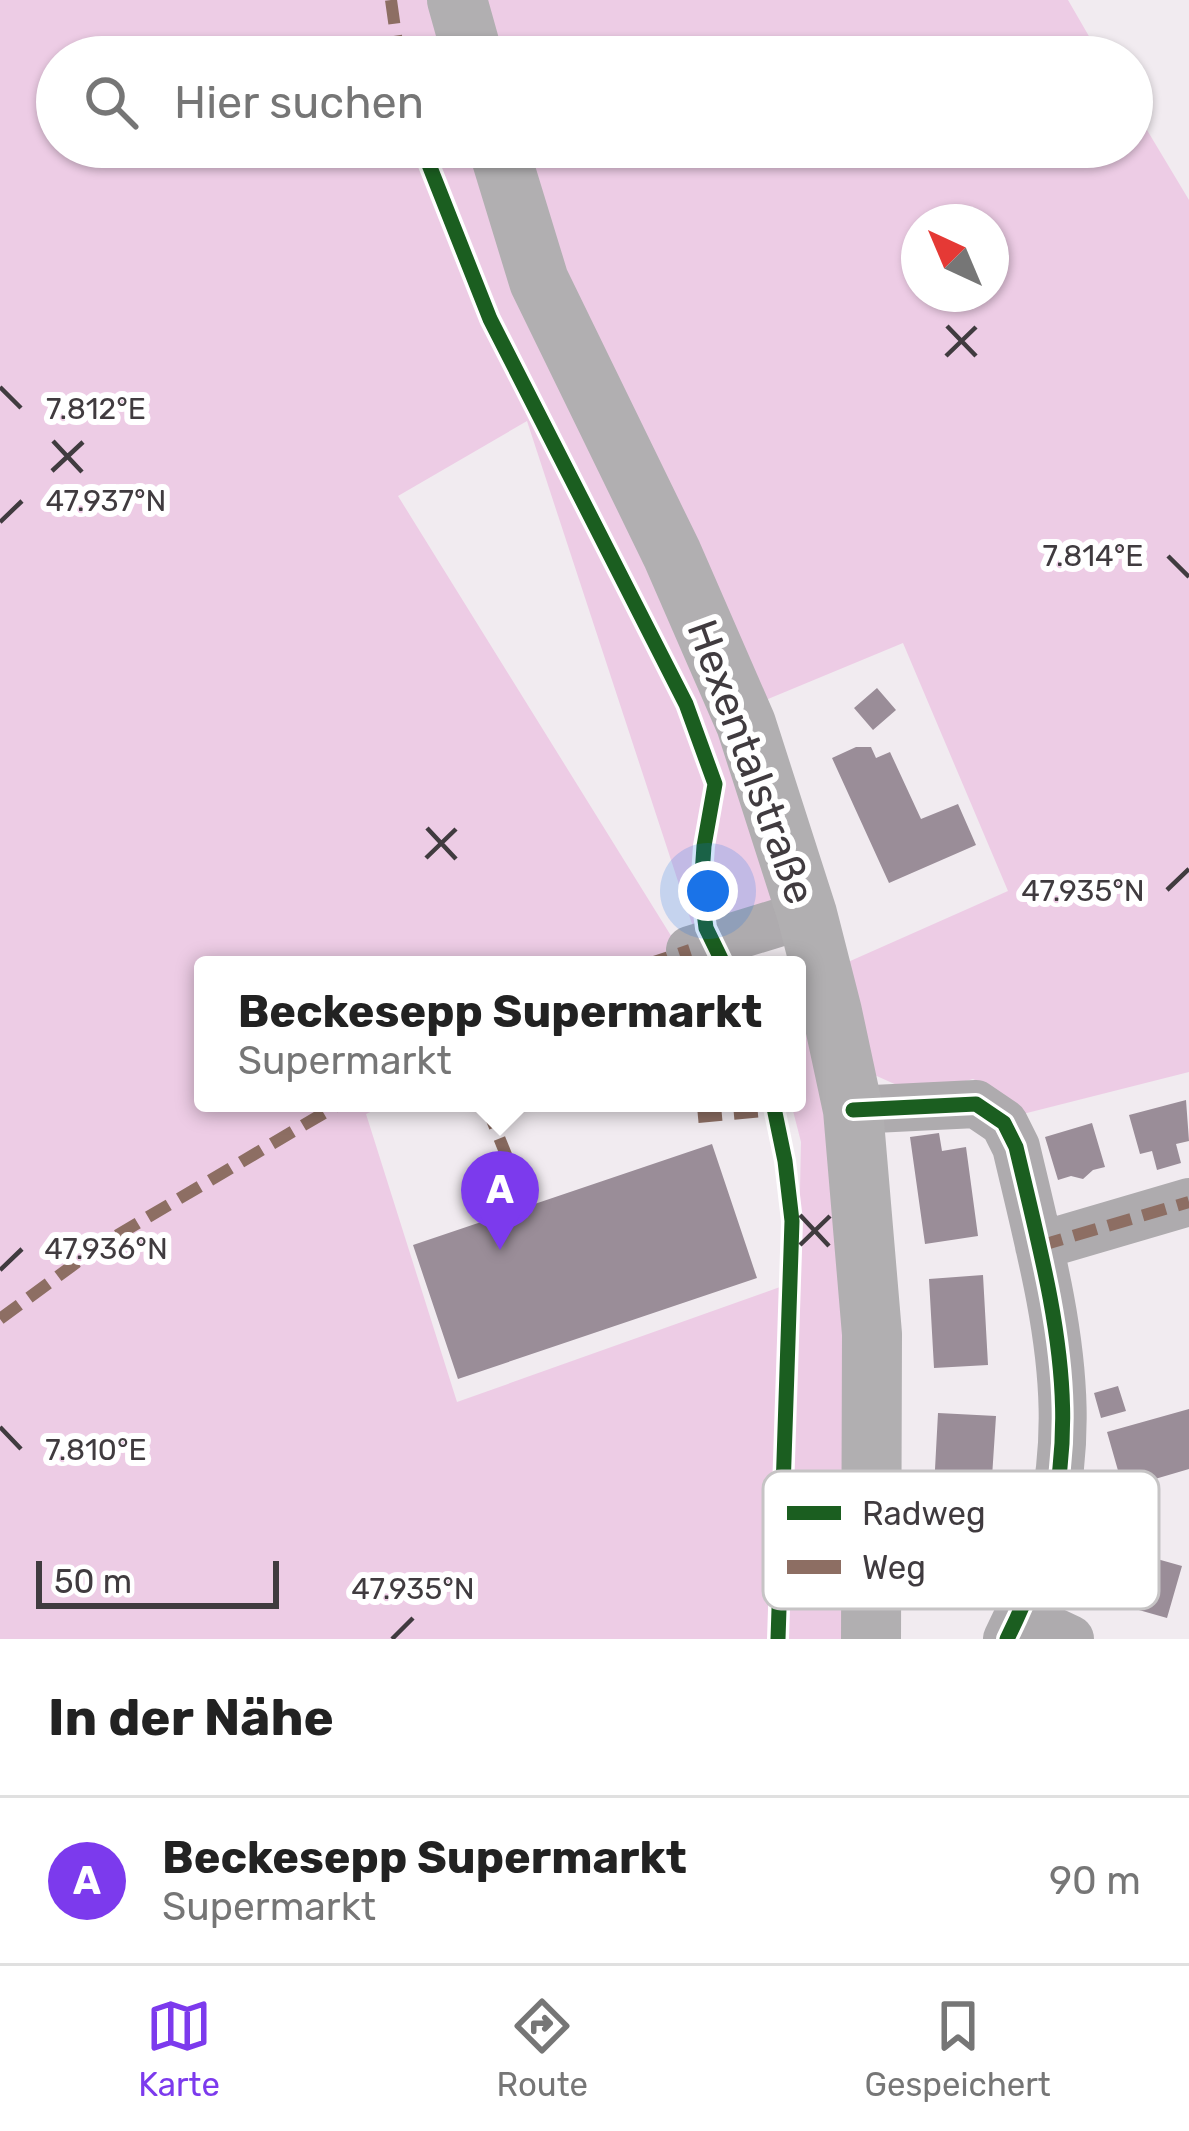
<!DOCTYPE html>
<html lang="de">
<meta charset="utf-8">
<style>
:root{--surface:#fff;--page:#f6f6f6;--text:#222;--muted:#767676;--line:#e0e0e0;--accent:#7c3aed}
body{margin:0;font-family:Rubik,sans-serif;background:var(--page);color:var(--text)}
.compass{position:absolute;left:901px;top:204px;width:108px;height:108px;border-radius:50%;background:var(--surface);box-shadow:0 3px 9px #0004;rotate:316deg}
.scale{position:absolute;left:36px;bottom:30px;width:243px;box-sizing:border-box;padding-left:12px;border:6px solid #403b3f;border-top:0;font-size:33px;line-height:42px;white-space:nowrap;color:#403b3f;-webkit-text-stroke:9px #fff;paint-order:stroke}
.you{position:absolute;left:708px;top:891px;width:42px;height:42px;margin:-30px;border:9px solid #fff;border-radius:50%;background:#1a73e8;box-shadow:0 0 0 18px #1a73e833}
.badge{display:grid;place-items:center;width:78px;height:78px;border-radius:50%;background:var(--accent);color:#fff;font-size:39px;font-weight:700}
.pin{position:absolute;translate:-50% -99px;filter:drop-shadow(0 3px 6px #0008)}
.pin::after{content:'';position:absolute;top:63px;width:42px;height:36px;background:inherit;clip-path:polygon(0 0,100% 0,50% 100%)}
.popup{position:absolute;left:194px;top:956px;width:612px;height:156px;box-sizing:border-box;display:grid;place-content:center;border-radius:12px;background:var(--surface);filter:drop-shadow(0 3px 9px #0005);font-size:39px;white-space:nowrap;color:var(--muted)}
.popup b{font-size:45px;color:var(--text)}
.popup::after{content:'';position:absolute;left:50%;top:100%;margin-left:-24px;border:24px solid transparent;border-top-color:var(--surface)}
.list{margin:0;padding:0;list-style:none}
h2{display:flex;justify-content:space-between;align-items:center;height:156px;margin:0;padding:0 48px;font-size:51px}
h2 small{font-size:39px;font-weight:400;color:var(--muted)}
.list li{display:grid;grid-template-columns:78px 1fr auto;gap:36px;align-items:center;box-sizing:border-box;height:168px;padding:0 48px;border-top:3px solid var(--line)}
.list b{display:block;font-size:45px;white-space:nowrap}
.list p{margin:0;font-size:39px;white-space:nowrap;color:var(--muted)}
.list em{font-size:39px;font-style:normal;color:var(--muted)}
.icon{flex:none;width:66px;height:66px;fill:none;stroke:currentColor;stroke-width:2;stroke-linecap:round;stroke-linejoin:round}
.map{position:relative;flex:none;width:1189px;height:1639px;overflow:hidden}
.search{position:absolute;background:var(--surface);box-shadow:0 3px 9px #0004;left:36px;right:36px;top:36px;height:132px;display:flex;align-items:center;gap:30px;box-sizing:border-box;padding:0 42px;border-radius:66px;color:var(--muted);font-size:45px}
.sheet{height:324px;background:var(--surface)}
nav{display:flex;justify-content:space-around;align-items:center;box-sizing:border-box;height:168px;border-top:3px solid var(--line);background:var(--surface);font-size:33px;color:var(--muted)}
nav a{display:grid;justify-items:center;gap:6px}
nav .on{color:var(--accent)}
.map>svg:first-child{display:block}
.green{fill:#edcce5;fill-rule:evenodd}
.building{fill:#9a8d98}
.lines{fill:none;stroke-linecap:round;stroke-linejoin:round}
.minor{stroke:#aeabae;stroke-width:48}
.major{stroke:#b1afb1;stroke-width:60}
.quiet{stroke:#8d6e63;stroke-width:12;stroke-dasharray:24 12;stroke-linecap:butt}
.cycleway-casing{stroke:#fff;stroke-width:22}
.cycleway{stroke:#1b5e20;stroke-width:15}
.ticks{fill:none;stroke:#403b3f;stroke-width:4.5}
.labels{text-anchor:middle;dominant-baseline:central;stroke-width:12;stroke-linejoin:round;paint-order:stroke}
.street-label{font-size:42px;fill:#403b3f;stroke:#fff}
.key{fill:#fff;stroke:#c6c4c5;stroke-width:3}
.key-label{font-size:33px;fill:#403b3f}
.ticks-label{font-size:30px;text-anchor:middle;fill:#403b3f;stroke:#fff;stroke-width:12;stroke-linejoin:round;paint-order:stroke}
</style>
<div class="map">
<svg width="1189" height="1639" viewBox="0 0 1189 1639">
<rect width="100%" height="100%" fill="#f1ebf0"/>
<path class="green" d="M0,0H1068L1101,57H57V147H1132V105L1189,200V1072L1015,1116L994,1089L973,1079L943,1087L899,1086L870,1073L839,966L1008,891L903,643L715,721L783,905L694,930L527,421L398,496L673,939V965H203V1103H389L366,1114L457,1402L780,1287L798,1285L801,1142L791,1103H797V1002L807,999L845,1233L844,1639H0ZM919,222H991V294H919Z"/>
<path class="building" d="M877,688L896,710L873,730L854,708Z
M856,747H871L876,758L890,752L921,819L958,804L976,845L889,883L832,758Z
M1186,1100L1189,1141L1176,1144L1181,1163L1157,1170L1152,1151L1140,1154L1129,1115Z
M1092,1123L1105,1167L1093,1170L1083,1179L1071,1176L1058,1180L1045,1137Z
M939,1133L942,1151L966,1147L978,1236L925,1244L910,1137Z
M712,1144L757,1278L458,1379L413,1245Z
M983,1275L988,1365L934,1368L929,1279Z
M1118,1386L1126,1411L1101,1418L1094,1393Z
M1189,1409V1469L1138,1484L1136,1476L1121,1481L1107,1432Z
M938,1413L996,1416L985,1584L929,1582Z
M1093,1484L1119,1488L1114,1517L1089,1510Z
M1087,1527L1152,1545L1150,1557L1182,1566L1167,1618L1086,1595L1094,1568L1077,1563Z"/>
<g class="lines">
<path class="minor" d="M690,950L807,914
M853,1110L976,1104L1004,1123L1016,1147C1060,1333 1098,1457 1007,1639
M1039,1246L1189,1202
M1019,1615L1070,1639"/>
<path class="major" d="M457,0L473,57
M498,147L539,281L672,554L746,724L807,914L832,1012L853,1110L872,1334L871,1639"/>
<path class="quiet" d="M391,0L399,57
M645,965L690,950
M486,1105L517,1182
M698,1117L774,1110
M1039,1246L1189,1202
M0,1319L99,1246L341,1103"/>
<g class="cycleway-casing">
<path id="cycleway" d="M422,147L490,319L686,704L715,784L704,846L701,889L706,928L724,965
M773,1103L785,1161L792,1221L778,1639
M853,1110L976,1104L1004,1123L1016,1147C1060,1333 1098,1457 1007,1639"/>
</g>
<use href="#cycleway" class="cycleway"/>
</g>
<path class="ticks" d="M947,326L976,356M946,356L976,327M0,387L21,408M53,441L82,472M52,471L83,442M0,522L22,501M1168,556L1189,577M427,828L456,859M426,858L456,829M1167,890L1189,869M800,1215L829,1246M800,1245L830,1216M0,1270L22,1249M0,1427L21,1449M392,1639L413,1618"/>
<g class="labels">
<g class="street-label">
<text transform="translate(751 762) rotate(70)">Hexentalstraße</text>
</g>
</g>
<rect x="763" y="1471" width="396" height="138" rx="18" class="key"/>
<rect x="787" y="1506" width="54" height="14" fill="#1b5e20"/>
<rect x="787" y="1560" width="54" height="14" fill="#8d6e63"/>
<g class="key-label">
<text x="862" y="1525">Radweg</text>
<text x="862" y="1579">Weg</text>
</g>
<g class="ticks-label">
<text x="96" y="419">7.812°E</text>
<text x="106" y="511">47.937°N</text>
<text x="1093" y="566">7.814°E</text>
<text x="1083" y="901">47.935°N</text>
<text x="106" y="1259">47.936°N</text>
<text x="96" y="1460">7.810°E</text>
<text x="413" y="1599">47.935°N</text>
</g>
</svg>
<svg class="compass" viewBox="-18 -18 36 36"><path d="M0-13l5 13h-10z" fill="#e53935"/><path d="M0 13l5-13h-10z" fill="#767676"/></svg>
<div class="scale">50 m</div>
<div class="you"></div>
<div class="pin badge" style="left:500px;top:1250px">A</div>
<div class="popup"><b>Beckesepp Supermarkt</b>Supermarkt</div>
<div class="search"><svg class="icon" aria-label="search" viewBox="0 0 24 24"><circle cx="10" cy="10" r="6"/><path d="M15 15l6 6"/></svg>Hier suchen</div>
</div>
<section class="sheet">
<h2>In der Nähe<small></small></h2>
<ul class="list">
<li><span class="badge">A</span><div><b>Beckesepp Supermarkt</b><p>Supermarkt</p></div><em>90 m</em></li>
</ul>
</section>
<nav>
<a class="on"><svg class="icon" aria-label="map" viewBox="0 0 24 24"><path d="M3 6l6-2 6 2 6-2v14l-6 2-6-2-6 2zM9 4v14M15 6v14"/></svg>Karte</a>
<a><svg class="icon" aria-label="directions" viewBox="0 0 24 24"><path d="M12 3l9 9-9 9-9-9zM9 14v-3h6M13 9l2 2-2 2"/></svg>Route</a>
<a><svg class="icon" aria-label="saved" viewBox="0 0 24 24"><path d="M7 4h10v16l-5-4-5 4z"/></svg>Gespeichert</a>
</nav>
